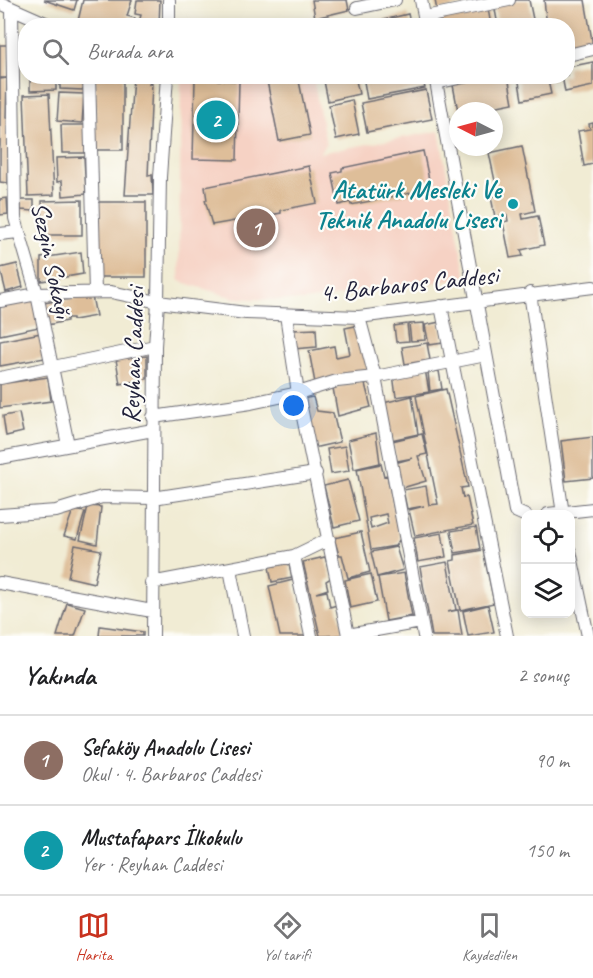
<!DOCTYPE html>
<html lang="tr">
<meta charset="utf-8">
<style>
:root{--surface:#fff;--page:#f6f6f6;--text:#202124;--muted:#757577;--line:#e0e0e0;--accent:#c8321e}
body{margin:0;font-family:Caveat,sans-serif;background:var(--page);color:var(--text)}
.controls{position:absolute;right:18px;bottom:18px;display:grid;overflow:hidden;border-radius:12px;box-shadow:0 3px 15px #0003}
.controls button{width:54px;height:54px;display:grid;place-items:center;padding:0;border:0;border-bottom:2px solid var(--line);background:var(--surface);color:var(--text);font:30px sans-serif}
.compass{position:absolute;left:449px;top:102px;width:54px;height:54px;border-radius:50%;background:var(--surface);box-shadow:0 3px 15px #0003;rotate:276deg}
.you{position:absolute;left:294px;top:406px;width:21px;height:21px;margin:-15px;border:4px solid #fff;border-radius:50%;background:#1a73e8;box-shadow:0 0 0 9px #1a73e833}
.badge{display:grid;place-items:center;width:39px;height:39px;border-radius:50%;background:var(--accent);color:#fff;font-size:20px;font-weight:700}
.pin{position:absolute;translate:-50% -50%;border:3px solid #fff;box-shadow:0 2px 6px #0006}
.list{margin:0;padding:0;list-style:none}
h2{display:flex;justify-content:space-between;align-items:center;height:78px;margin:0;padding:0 24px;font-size:26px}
h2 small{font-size:20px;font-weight:400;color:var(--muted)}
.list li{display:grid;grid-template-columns:39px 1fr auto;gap:18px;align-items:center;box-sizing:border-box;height:90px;padding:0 24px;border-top:2px solid var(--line)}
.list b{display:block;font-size:22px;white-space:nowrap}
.list p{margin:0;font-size:20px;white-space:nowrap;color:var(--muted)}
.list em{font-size:20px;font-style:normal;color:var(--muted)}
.icon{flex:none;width:33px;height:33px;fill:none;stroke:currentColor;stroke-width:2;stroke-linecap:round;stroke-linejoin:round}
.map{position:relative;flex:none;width:593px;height:636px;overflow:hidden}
.search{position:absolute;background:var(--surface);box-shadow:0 3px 15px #0003;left:18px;right:18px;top:18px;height:66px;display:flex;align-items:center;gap:15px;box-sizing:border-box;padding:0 21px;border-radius:24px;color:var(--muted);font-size:22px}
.sheet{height:258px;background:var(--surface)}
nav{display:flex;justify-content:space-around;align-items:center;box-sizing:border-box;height:84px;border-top:2px solid var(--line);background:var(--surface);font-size:16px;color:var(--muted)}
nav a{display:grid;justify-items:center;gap:3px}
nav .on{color:var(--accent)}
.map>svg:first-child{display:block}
.built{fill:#f6d2c4}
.building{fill:#debe99;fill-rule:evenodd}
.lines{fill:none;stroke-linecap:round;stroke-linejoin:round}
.minor-casing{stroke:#6a6971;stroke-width:14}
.minor{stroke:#fff;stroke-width:12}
.culture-dot{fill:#0f9aa8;stroke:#fdfcf7;stroke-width:2}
.labels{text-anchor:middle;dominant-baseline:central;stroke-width:4.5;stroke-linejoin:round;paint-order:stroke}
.culture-label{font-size:26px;font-weight:bold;fill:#0d838f;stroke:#fdfcf7;text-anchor:end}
.street-label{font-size:26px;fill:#22223b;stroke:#fdfcf7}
</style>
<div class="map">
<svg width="593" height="636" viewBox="0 0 593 636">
<rect width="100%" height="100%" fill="#fdfcf7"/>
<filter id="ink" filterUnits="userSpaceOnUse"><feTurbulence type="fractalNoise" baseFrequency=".0167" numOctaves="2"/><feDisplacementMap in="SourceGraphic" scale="12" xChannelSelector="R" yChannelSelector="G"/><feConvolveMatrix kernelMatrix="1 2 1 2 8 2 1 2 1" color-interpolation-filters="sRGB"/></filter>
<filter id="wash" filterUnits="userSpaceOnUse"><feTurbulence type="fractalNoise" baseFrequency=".008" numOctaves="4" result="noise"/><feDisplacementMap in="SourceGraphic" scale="24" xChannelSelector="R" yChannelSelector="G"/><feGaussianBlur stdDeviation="1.35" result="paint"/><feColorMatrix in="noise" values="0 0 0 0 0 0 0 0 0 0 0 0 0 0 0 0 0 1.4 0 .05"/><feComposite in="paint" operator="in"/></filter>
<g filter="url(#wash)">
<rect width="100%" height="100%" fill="#f1ecd4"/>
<path class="built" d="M181,77H313L326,144L319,153L439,131L466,278L304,301L234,298L179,281Z"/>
<g id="blocks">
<path class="building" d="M44,0H77L74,10Z
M83,0H132L127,16L135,18L133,26H94L78,21Z
M137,0H160L159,26H138L141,15L135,14Z
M312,0H347L349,10L315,18Z
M435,0H481L437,11Z
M516,0H529L534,24L498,26L494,4Z
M544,0H585L593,46L568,52V26H547Z
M488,8L491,26H440L439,18Z
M408,14L411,26H362V25Z
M348,19L349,26H320V24Z
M0,45H9L7,78H0Z
M593,62V86L565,92L562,76H568V67Z
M30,76H56V90L30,91Z
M60,76H84V90L60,89Z
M95,76H123V150H96Z
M133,76H151L149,84L152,83L148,176L152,175L153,195H125Z
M266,76H298L310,135L279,141Z
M323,76H355L359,94L328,101Z
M363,76H422L425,88L367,99Z
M472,76H508L513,103L473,111H458L452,80Z
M518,76H547L551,94L522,100Z
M7,78L6,118L10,119L8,183L0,182V79Z
M195,79L239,81L237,160L193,159Z
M426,90L432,119L367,132L361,103Z
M59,93L84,94L82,123L57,121Z
M49,94L54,195L28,196L24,95Z
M352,100L359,134L336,139L329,105Z
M593,123V164L584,166L578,131L590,129L589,124Z
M61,125H86L87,153H62Z
M522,146L535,211L522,214L523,219L538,216L544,245L521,250L523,256L510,258L503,222L508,221L507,215L495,217L491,197L498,195L489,153Z
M423,151L431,189L351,205L350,202L339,205L332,173L342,171V168Z
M84,157L86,194L63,196L62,181L57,182L56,158Z
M309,166L317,203L281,210V213L212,225L205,200H207L205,187Z
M7,198L8,214L0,215V199Z
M21,200H34V211L21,210Z
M82,200V235H43L42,201Z
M97,202H146V277H97Z
M81,252L83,274L41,281V258Z
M17,264L23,287L6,292L0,268Z
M92,296L96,316L73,320V318H67V321L47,325L43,303Z
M35,299L39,327L0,335V306Z
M440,322L443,343L429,345L425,325Z
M424,323L425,340L411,341L409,324Z
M407,324L409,341L396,342L394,326Z
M360,325L369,373L315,383L309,351L334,346L336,357L350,354L345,328Z
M316,329L317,347L293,349V330Z
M41,333L45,358L0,366V341Z
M427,343L430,360L405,364L402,347Z
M147,356V379L120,384L116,359Z
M425,369L429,392L396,397L393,374Z
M439,371L442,389L430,391L428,372Z
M48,377L51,401L0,408V384Z
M364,380L371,407L338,416L333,388Z
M446,389L468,487L461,488L463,498L467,497L473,525L415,536L409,510L424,506L407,509L403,490L426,486L429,505L438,504L416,396Z
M412,396L418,434L391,440L383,403Z
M313,397L317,411L333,413L340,442L313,448L302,399Z
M19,413L23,432L6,436L3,416Z
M376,433L380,463L354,469L348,440Z
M422,434L427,454L418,456L426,481L402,488L395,463L413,458L397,461L392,441Z
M593,437V478L566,481L561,441Z
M345,446L349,471L331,474L327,449Z
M381,464L384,476L387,475L400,539L395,546L371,550L357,469ZM386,514L388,523L371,529L369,518Z
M348,480L359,521L334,527L324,486Z
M88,506L101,507L97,544L80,540Z
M73,510L85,512L77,539L64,536Z
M476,527L480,549L455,553L451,531Z
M361,532L370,572L348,578L342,555H339L334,538Z
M442,533L446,557L418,562L414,538Z
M75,545L101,550L94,583L68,577Z
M396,547L403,570L377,577L371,552Z
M483,550L494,603L460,610L450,561L455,560V555Z
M325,557L331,578L326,581L328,589L316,593L327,591L330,607L337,605L344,635L320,636L303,562Z
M447,562L456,610L447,612L458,610L462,636H432L420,567Z
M289,563L292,578L272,582L269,567Z
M404,573L412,616L386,621L378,577Z
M371,574L377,602L350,608L345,580Z
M293,580L306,636H280L269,586Z
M67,603L85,608L75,636H57Z
M488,605L494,632L468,636L463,611Z
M100,626L143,632V636H99Z"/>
</g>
</g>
<g filter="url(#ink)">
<use href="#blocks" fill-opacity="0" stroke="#6a6971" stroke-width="1.5"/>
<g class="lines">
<g class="minor-casing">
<path id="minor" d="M421,0L426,26
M0,3L52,26
M357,8L395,0
M12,9L15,218L37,294L68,445
M425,17L509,0
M169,26V0
M568,55L593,49
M89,76L95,292
M435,76L515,511L526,516
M436,83L468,76
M0,234L18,232
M530,293L563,514
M0,301L37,294L111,292L158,302L246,313L359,317L593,287
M441,306L507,636
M286,315L298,393L348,635L421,622
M359,317L375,377L424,636
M0,378L155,346
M153,417L251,403L298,393L337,381L375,377L486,355
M0,458L153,430
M548,514L593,509
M0,515L56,511L102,497L153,498L316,473
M570,551L588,636
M294,556L311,636
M230,569L243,636
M0,583L152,611
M151,583L294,556L329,539
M153,636L155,346L158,302L160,177L167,76"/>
</g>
<use href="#minor" class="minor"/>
</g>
</g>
<circle class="culture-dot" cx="513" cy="204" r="6"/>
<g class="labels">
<g class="culture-label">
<text x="501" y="189">Atatürk Mesleki Ve<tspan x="501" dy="30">Teknik Anadolu Lisesi</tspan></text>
</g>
<g class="street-label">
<text transform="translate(52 260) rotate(78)">Sezgin Sokağı</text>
<text transform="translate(409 284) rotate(-6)">4. Barbaros Caddesi</text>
<text transform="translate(133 355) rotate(-88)">Reyhan Caddesi</text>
</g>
</g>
</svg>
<div class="controls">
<button><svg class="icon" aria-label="locate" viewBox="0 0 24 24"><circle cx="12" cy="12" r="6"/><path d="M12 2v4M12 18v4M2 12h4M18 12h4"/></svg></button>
<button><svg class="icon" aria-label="layers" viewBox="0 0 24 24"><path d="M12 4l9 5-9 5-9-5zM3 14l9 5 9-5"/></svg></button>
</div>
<svg class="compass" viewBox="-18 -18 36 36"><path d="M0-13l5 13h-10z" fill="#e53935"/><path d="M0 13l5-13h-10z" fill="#757577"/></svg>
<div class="you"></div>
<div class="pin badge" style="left:256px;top:228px;background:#8d6e63">1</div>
<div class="pin badge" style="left:216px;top:120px;background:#0f9aa8">2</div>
<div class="search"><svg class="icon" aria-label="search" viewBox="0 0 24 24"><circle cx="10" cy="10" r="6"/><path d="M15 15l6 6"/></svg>Burada ara</div>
</div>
<section class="sheet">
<h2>Yakında<small>2 sonuç</small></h2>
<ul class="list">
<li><span class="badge" style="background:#8d6e63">1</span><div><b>Sefaköy Anadolu Lisesi</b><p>Okul · 4. Barbaros Caddesi</p></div><em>90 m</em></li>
<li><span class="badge" style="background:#0f9aa8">2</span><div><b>Mustafapars İlkokulu</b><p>Yer · Reyhan Caddesi</p></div><em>150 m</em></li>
</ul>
</section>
<nav>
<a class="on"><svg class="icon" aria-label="map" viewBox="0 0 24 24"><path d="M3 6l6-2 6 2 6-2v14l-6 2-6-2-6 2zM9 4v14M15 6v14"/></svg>Harita</a>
<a><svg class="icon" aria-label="directions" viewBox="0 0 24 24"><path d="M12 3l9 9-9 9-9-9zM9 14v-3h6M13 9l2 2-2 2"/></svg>Yol tarifi</a>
<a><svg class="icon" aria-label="saved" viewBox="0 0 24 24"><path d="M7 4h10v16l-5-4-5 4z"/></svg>Kaydedilen</a>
</nav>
